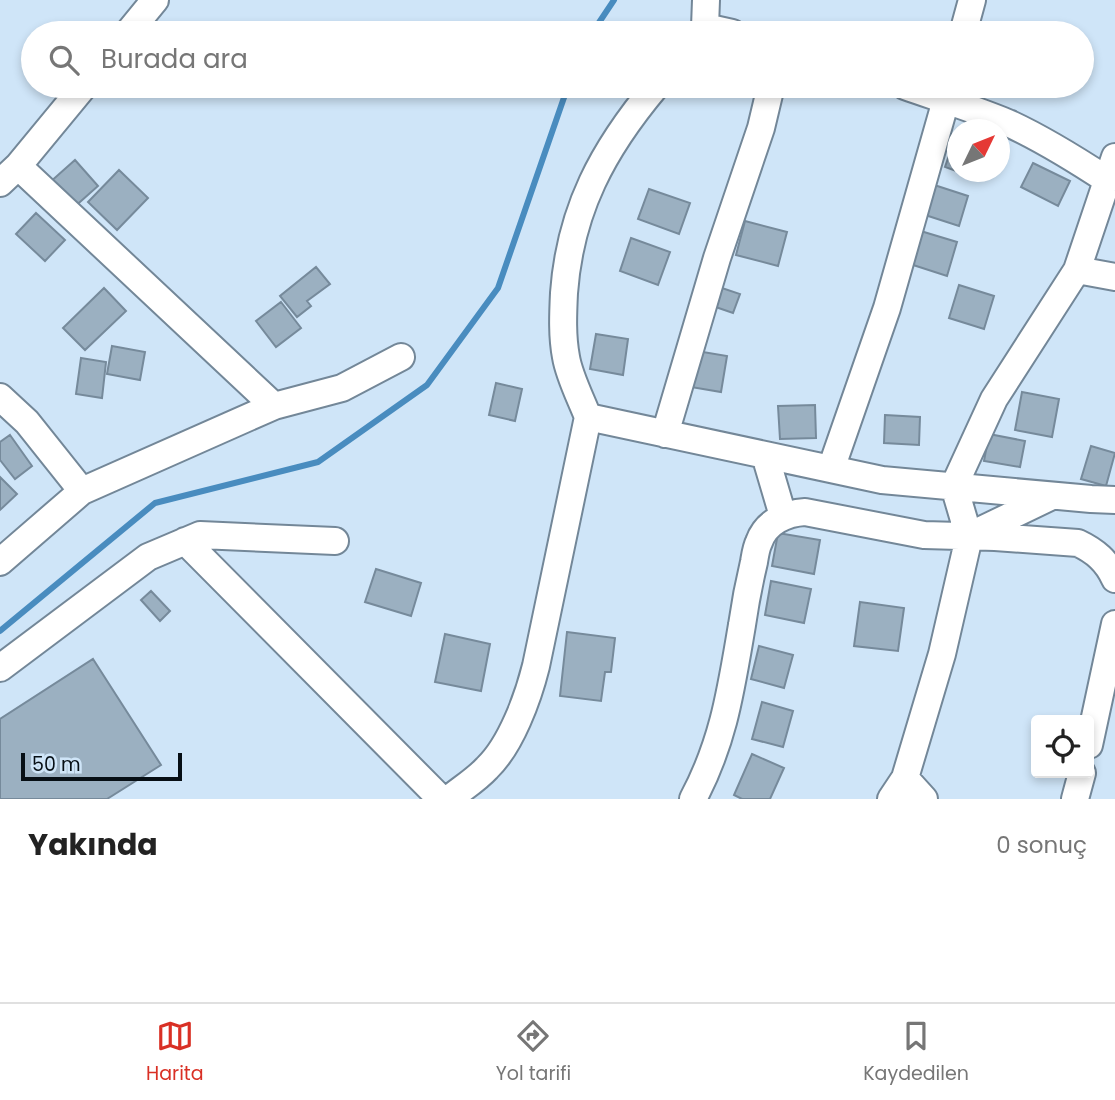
<!DOCTYPE html>
<html lang="tr">
<meta charset="utf-8">
<style>
:root{--surface:#fff;--page:#f2f2f2;--text:#222;--muted:#767676;--line:#e0e0e0;--accent:#d93025}
body{margin:0;font-family:Poppins,sans-serif;background:var(--page);color:var(--text)}
.controls{position:absolute;right:21px;bottom:21px;display:grid;overflow:hidden;border-radius:7px;box-shadow:0 4px 10px #0003}
.controls button{width:63px;height:63px;display:grid;place-items:center;padding:0;border:0;border-bottom:2px solid var(--line);background:var(--surface);color:var(--text);font:35px sans-serif}
.compass{position:absolute;left:947px;top:119px;width:63px;height:63px;border-radius:50%;background:var(--surface);box-shadow:0 4px 10px #0003;rotate:47deg}
.scale{position:absolute;left:21px;bottom:18px;width:161px;box-sizing:border-box;padding-left:7px;border:4px solid #070f15;border-top:0;font-size:19px;line-height:24px;white-space:nowrap;color:#070f15;-webkit-text-stroke:5px #cfe5f8;paint-order:stroke}
.list{margin:0;padding:0;list-style:none}
h2{display:flex;justify-content:space-between;align-items:center;height:91px;margin:0;padding:0 28px;font-size:30px}
h2 small{font-size:23px;font-weight:400;color:var(--muted)}
.icon{flex:none;width:38px;height:38px;fill:none;stroke:currentColor;stroke-width:2;stroke-linecap:round;stroke-linejoin:round}
.map{position:relative;flex:none;width:1115px;height:799px;overflow:hidden}
.search{position:absolute;background:var(--surface);box-shadow:0 4px 10px #0003;left:21px;right:21px;top:21px;height:77px;display:flex;align-items:center;gap:18px;box-sizing:border-box;padding:0 24px;border-radius:38px;color:var(--muted);font-size:26px}
.sheet{height:203px;background:var(--surface)}
nav{display:flex;justify-content:space-around;align-items:center;box-sizing:border-box;height:98px;border-top:2px solid var(--line);background:var(--surface);font-size:19px;color:var(--muted)}
nav a{display:grid;justify-items:center;gap:4px}
nav .on{color:var(--accent)}
.map>svg:first-child{display:block}
.lines{fill:none;stroke-linecap:round;stroke-linejoin:round}
.stream{stroke:#498cbf;stroke-width:6}
.building{fill:#9bb0c1;stroke:#768a9b;stroke-width:2}
.minor-casing{stroke:#738798;stroke-width:30}
.minor{stroke:#fff;stroke-width:26}
</style>
<div class="map">
<svg width="1115" height="799" viewBox="0 0 1115 799">
<rect width="100%" height="100%" fill="#cfe5f8"/>
<g class="lines">
<path class="stream" d="M592,33L614,0
M0,631L155,503L318,462L427,385L498,288L568,86"/>
</g>
<path class="building" d="M955,138H958V172H981L978,179L945,167Z
M75,160L98,186L72,209L49,183Z
M1033,163L1070,181L1058,206L1021,187Z
M119,170L148,198L117,230L88,202Z
M925,182L968,196L959,226L916,212Z
M649,189L690,203L679,234L638,219Z
M36,213L65,240L45,261L16,234Z
M745,221L787,232L778,266L736,255Z
M914,229L957,242L947,276L904,262Z
M631,238L670,252L658,285L620,271Z
M316,267L330,284L307,301L311,306L297,317L280,296Z
M713,285L740,294L733,313L707,304Z
M959,285L994,296L984,329L949,318Z
M104,288L126,311L85,350L63,328Z
M281,302L301,328L276,347L256,321Z
M596,334L628,339L623,375L590,369Z
M112,346L145,352L140,380L107,374Z
M691,350L727,356L721,392L685,386Z
M81,358L106,362L102,398L76,394Z
M496,383L522,389L515,421L489,415Z
M1022,392L1059,399L1052,437L1015,430Z
M815,405L816,438L780,439L778,406Z
M885,415L920,417L919,445L884,443Z
M989,434L1025,441L1020,467L984,461Z
M10,435L32,466L15,479L0,460V442Z
M1091,446L1115,453L1106,486L1081,479Z
M0,477L17,494L0,510Z
M778,533L820,540L814,574L772,566Z
M376,569L421,583L411,616L365,602Z
M771,581L811,589L804,623L765,615Z
M151,591L170,611L160,621L141,600Z
M860,602L904,608L898,651L854,646Z
M567,632L615,638L611,672H605L601,701L560,696Z
M445,634L490,644L481,691L435,682Z
M759,646L793,655L784,688L751,679Z
M93,659L161,765L107,799H0V719Z
M762,702L793,711L783,747L752,739Z
M752,754L784,768L770,799H742L734,795Z"/>
<g class="lines">
<g class="minor-casing">
<path id="minor" d="M706,0L705,27L732,33
M128,33L155,0
M963,33L972,0
M905,86C939,98 974,109 1008,123C1043,139 1075,159 1107,180
M18,166L274,406
M0,183L18,166L84,86
M1077,270L1115,277
M0,397L27,422L82,491
M588,417C581,399 569,376 566,357C562,336 563,314 564,293C570,210 603,149 656,86
M665,434L717,258L761,128L771,86
M765,455L783,516
M831,469L887,308L950,86
M973,534L1052,496
M185,541L441,799
M0,562L82,491L274,406L342,388L401,357
M0,668L148,557L200,535L335,541
M1089,745L1115,624
M905,778L924,799
M449,799C461,789 476,780 487,768C511,745 528,698 536,666L588,417L882,480L1091,499L1115,500
M693,799C724,741 731,689 742,625C745,604 749,583 754,562C755,556 756,548 759,542C766,522 786,513 805,512L924,535L995,537L1078,543C1095,551 1107,561 1115,579
M891,799L905,778L942,654L969,537L954,486L994,399L1077,270L1115,157
M1075,799L1082,773"/>
</g>
<use href="#minor" class="minor"/>
</g>
</svg>
<div class="controls">
<button><svg class="icon" aria-label="locate" viewBox="0 0 24 24"><circle cx="12" cy="12" r="6"/><path d="M12 2v4M12 18v4M2 12h4M18 12h4"/></svg></button>
</div>
<svg class="compass" viewBox="-18 -18 36 36"><path d="M0-13l5 13h-10z" fill="#e53935"/><path d="M0 13l5-13h-10z" fill="#767676"/></svg>
<div class="scale">50 m</div>
<div class="search"><svg class="icon" aria-label="search" viewBox="0 0 24 24"><circle cx="10" cy="10" r="6"/><path d="M15 15l6 6"/></svg>Burada ara</div>
</div>
<section class="sheet">
<h2>Yakında<small>0 sonuç</small></h2>
<ul class="list">
</ul>
</section>
<nav>
<a class="on"><svg class="icon" aria-label="map" viewBox="0 0 24 24"><path d="M3 6l6-2 6 2 6-2v14l-6 2-6-2-6 2zM9 4v14M15 6v14"/></svg>Harita</a>
<a><svg class="icon" aria-label="directions" viewBox="0 0 24 24"><path d="M12 3l9 9-9 9-9-9zM9 14v-3h6M13 9l2 2-2 2"/></svg>Yol tarifi</a>
<a><svg class="icon" aria-label="saved" viewBox="0 0 24 24"><path d="M7 4h10v16l-5-4-5 4z"/></svg>Kaydedilen</a>
</nav>
